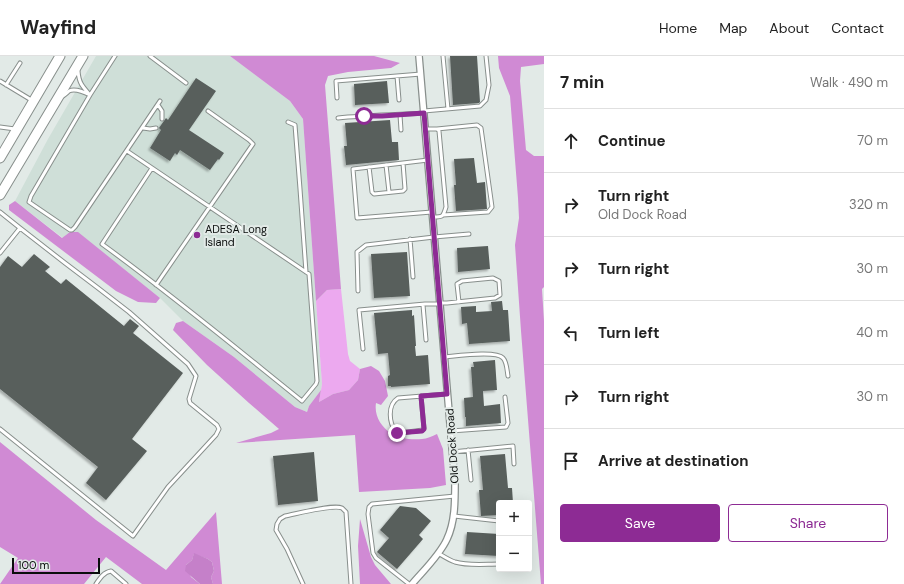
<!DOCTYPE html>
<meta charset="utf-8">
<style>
:root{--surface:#fff;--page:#f6f6f6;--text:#222;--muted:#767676;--line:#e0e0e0;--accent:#8d2b94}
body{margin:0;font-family:"DM Sans",sans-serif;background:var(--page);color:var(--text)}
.controls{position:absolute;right:12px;bottom:12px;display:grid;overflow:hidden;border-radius:4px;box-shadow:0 4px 16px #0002}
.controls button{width:36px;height:36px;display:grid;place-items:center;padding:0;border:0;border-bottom:1px solid var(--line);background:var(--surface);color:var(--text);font:20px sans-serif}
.scale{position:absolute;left:12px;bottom:10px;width:88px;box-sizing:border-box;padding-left:4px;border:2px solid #0a0d0c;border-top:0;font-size:11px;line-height:14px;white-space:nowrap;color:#0a0d0c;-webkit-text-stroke:3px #e2eae7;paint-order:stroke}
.stop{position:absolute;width:12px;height:12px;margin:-9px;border:3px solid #8d2b94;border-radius:50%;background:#fff}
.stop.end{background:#8d2b94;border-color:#fff;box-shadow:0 1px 4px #0008}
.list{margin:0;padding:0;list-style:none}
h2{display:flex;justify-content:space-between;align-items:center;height:52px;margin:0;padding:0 16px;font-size:17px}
h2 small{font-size:13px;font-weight:400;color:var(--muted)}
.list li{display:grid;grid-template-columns:26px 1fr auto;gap:12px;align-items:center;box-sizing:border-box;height:64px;padding:0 16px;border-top:1px solid var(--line)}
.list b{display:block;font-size:15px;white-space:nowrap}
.list p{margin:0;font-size:13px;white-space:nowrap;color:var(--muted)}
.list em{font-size:13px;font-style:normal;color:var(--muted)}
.actions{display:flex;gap:8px;padding:12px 16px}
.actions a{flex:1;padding:9px 0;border:1px solid var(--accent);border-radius:4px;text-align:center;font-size:14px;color:var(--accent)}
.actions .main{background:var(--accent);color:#fff}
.icon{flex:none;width:22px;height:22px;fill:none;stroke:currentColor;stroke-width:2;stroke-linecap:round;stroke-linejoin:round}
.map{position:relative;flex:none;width:544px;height:528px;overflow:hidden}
header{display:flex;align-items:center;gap:24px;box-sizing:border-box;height:56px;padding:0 20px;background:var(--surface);border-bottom:1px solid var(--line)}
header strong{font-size:19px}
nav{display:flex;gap:22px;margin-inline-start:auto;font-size:14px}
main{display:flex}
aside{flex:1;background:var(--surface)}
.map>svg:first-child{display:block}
.built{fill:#cfdfd8}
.green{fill:#eca9ef}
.forest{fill:#d08ad4}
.water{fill:#c580c9}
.building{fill:#585f5c;filter:url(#shadow)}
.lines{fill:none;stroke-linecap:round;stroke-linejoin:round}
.lane-casing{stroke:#888f8c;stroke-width:5}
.street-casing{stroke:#888f8c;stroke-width:8}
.primary-casing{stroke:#888f8c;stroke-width:11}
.lane{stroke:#fff;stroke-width:3}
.street{stroke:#fff;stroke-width:5.5}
.primary{stroke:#fff;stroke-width:9}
.route{stroke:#8d2b94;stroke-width:5}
.poi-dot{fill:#8d2b94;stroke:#e2eae7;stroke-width:1.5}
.labels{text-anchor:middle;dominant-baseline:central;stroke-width:4;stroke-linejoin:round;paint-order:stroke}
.poi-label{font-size:11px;fill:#0a0d0c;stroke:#e2eae7;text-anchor:start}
.street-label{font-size:11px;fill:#0a0d0c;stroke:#e2eae7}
</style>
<header>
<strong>Wayfind</strong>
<nav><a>Home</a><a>Map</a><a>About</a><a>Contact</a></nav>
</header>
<main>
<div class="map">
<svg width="544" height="528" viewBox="0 0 544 528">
<defs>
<filter id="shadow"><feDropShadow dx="-2" dy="2" stdDeviation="1" flood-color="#0004"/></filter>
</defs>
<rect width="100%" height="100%" fill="#e2eae7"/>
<path class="built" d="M96,0H230L290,45L303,63L322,328L321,334L309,350L307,356L295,351L234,301L183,265L160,242L78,177L63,182L15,145L48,83Z"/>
<path class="green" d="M341,233L348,298L350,305L360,313L358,324L349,334L333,338L319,346L322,328L316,245L327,234Z"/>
<path class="forest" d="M230,0H374L400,7L391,12L348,16L328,20L325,29L341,233L327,234L316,245L303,63L290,45Z
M498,0H544V8L521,11L520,25L526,94L534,100H544V231L542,233L544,265V528H541L521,275L515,189L519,162L518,142L510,40L499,12Z
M15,145L62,182L70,176H78L160,242L156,247L138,246L116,235L9,154V149Z
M183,265L234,301L295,351L307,356L309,350L321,334L319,346L333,338L349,334L358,324L360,313L371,310L379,315L385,325L388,340L381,349L376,347C374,359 381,371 391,377C398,383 413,384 422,383C427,383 432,380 437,378L443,393L446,429L430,432L359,436L355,379L236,387L271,377L279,373L249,347L207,309L173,274L176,267Z
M0,386L96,464L166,514L216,456L222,528H213L211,521L214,515L212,506L208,503L194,498L192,504L186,509L191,521L200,528H142L106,501L84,528H0L18,502L0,491Z
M360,463L371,501L375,509L391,528H360L358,490Z"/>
<path class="water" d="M194,497L208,503L212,506L214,515L211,521L213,528H200L185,515L186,509L192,504Z"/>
<path class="building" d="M450,0H477L480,46L479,47L453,49Z
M196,22L216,35L189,74L224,97L219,104L218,103L210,114L180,94L177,99L175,97L170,105L150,92L161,74L159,72L166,62L168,64Z
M387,25L389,47L355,49L354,28Z
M390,64L392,86H398L399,104L346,109L344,90H347L345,67Z
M474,102L477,127L485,126L487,153L456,155L454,129H456L454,103Z
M488,190L490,213L458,216L457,192Z
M407,196L410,240L374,242L371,198Z
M34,198L50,211L45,215L61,228L66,223L124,270L130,263L139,270L133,277L183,317L132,383L147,395L106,444L86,427L98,411L0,333V211L8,200L22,211Z
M502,245L503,254H508L510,285L469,288L467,267L462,268L461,251L476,250V256L492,255L491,246Z
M412,254V260L414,259L416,290H415L416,300L428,299L430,328L391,331V330H388V320L390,319L388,297L378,298L374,257Z
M495,304L497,334L483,335L484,350L500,348L501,367L466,370V361H465L464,342L473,341L471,311H474L473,306Z
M314,396L318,445L278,449L273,400Z
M505,398L508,432H512L513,447H499V459L481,460L479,434H483L480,400Z
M400,450L416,452L431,465L419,479L423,483L397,513L377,496L389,482L380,474Z
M467,476L499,478V500L465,498Z"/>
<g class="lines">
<g class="lane-casing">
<path id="lane" d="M115,0L90,39L31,140L29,146L70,174H72L75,171L160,45
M150,0L186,27
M443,0L448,53
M397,20L399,44
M0,25L33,45
M6,29L20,7
M63,40C64,40 68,36 69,35C75,32 84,36 90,39C82,30 79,27 78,15
M337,42L336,25L421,18
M158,49L162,55V63
M424,55L480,50L486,44L489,29L486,0
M400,59L401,74
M338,62C367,59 395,59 424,57
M288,66L295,69L300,133L306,216
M0,71L15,73
M143,72L150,73L156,72
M426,73H437L439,75L446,151C443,161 443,161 433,161
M437,73L477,69L481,72L492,151L488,156L443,159
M127,95L309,218L317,325L316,328L302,345C236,292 171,238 102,188L152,112
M428,104L353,113L357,162L432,156
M386,109L389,136
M369,111L372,136L374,138L403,135L405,133L403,107
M0,156L20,172L65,207L98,232L129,256L188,308L196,320L189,343L190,347L217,369L219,373L216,379L168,431L133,480L0,373
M410,183L413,221
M0,197L20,172
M156,229L253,88L249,84L208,55
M358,235L357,196L366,189L434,181L469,178
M440,247H447L495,242L500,239L499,225L493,222L462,225L457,228L459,246
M423,249L426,284
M363,293L359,254L425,248H440
M444,301C456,300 496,294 503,302C507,306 507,315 508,320
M421,340L424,372L423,374L400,377L396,376C389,367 387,349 398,342L447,338
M451,375L506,371L508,367L505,341
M468,394L471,424
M452,396L513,390L514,408
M454,460L499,465
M438,497C443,500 449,504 455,506C468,510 485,508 499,508
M96,528C100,522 104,516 111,515L126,528
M303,528L287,493L276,474L277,468L280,463L285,460C296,458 333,448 342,452C343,453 345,455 346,456L351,528
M409,528L376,502L373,497L368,458L369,451L372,448L455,440"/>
</g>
<g class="street-casing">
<path id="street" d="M412,528C423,515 440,499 447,483C455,466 455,446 455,427L419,0"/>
</g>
<g class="primary-casing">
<path id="primary" d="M0,102L60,0
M0,139L83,0"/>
</g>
<use href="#lane" class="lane"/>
<use href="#street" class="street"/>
<use href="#primary" class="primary"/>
</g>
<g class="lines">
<path class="route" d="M364,60H382L424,57L447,338L421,340L424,373L422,375L397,377"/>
</g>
<circle class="poi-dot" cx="197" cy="179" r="4"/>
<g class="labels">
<g class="poi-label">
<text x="205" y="173">ADESA Long<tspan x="205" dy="13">Island</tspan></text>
</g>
<g class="street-label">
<text transform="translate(452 390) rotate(-94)">Old Dock Road</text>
</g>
</g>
</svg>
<div class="controls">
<button>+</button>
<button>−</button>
</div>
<div class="scale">100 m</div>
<div class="stop" style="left:364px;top:60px"></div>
<div class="stop end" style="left:397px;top:377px"></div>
</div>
<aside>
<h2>7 min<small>Walk · 490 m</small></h2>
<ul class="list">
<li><svg class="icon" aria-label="ahead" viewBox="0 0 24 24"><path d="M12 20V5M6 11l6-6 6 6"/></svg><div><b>Continue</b></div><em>70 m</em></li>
<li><svg class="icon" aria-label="right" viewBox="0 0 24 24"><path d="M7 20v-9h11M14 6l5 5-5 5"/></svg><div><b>Turn right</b><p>Old Dock Road</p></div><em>320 m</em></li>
<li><svg class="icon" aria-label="right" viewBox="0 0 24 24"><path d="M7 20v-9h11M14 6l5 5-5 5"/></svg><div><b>Turn right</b></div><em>30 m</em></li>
<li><svg class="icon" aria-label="left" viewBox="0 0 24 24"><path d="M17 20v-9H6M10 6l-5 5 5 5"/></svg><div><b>Turn left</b></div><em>40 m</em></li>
<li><svg class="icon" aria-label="right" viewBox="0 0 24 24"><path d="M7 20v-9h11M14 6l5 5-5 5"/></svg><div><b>Turn right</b></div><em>30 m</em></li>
<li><svg class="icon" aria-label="arrive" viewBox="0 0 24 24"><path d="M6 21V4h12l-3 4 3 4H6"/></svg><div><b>Arrive at destination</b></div></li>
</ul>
<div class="actions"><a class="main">Save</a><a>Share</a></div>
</aside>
</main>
